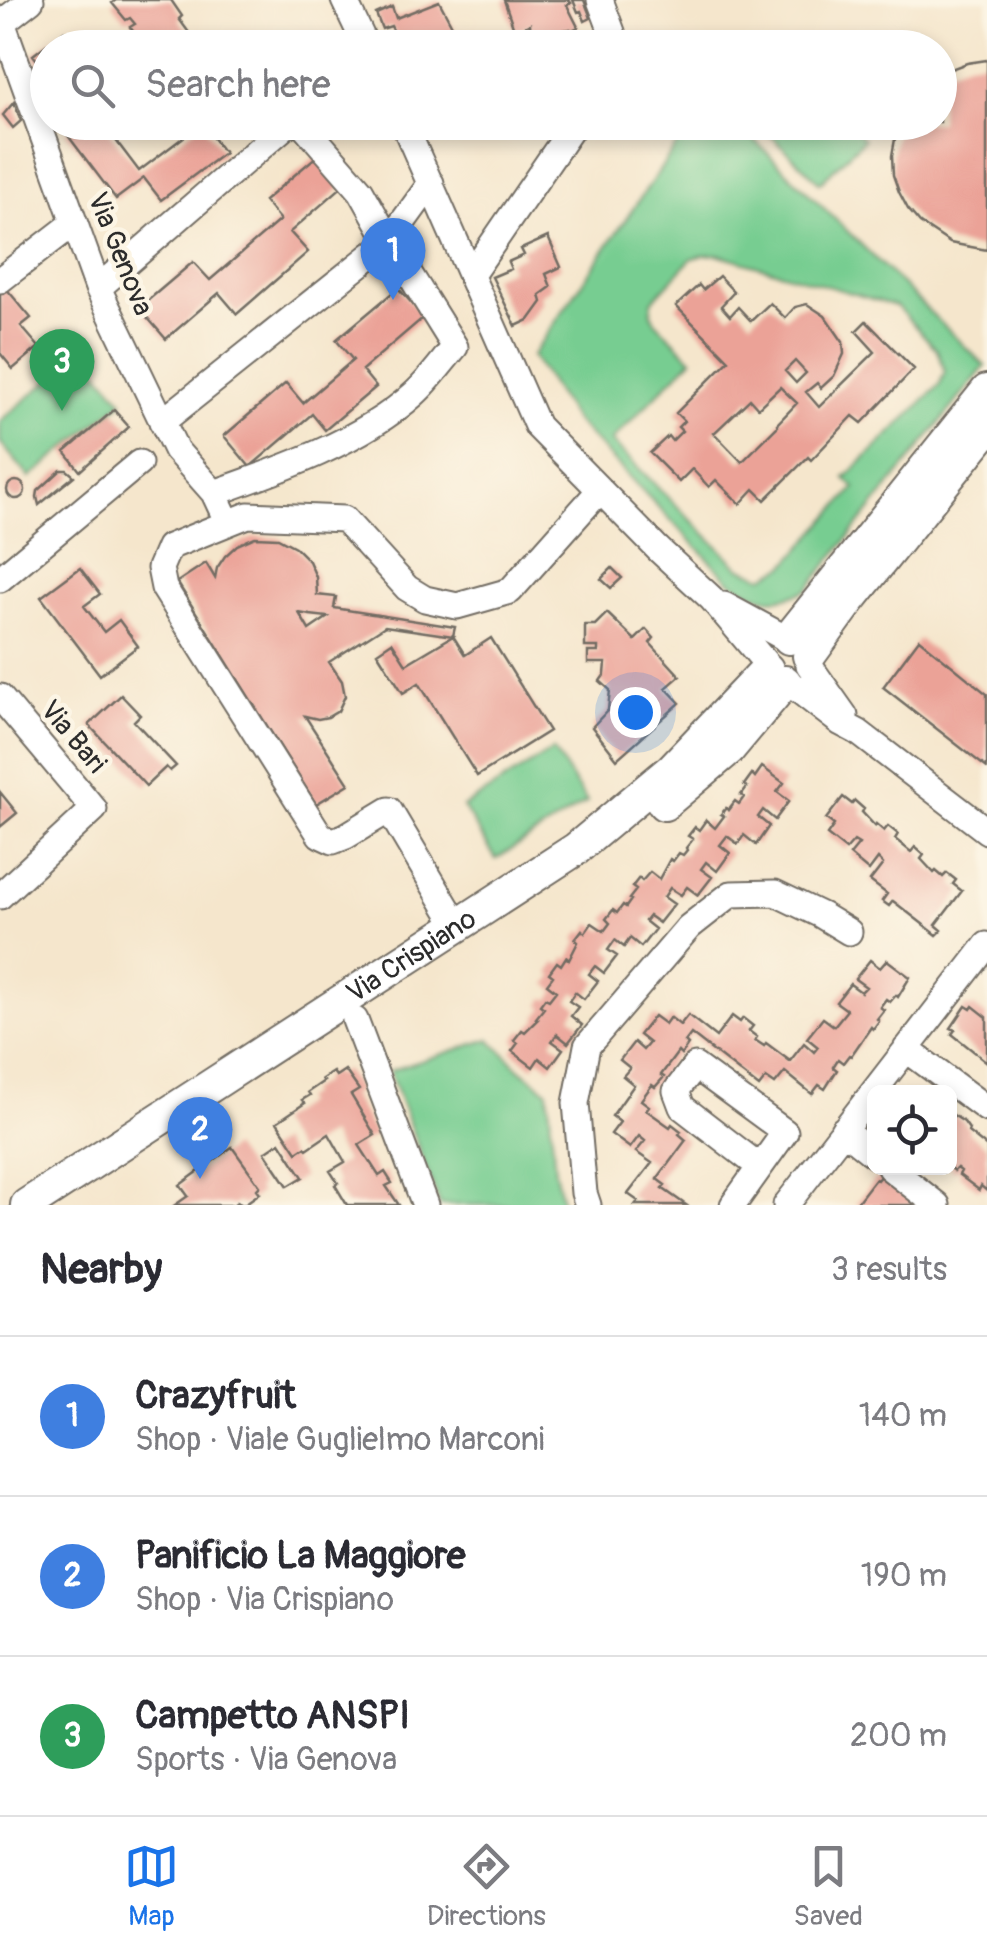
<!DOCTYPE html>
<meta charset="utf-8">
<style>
:root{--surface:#fff;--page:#f2f2f3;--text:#2b2b33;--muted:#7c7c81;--line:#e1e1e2;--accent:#1a73e8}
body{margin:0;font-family:Pangolin,sans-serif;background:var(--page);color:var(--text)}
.controls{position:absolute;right:30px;bottom:30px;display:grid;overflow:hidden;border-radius:15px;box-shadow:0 5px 15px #0003}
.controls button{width:90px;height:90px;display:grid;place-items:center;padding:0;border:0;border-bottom:2px solid var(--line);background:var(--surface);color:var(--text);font:50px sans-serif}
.you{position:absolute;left:635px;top:712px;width:35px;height:35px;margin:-25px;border:8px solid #fff;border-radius:50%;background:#1a73e8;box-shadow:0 0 0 15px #1a73e833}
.badge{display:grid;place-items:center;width:65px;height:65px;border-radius:50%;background:var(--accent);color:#fff;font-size:32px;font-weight:700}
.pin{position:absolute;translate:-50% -82px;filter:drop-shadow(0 2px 5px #0008)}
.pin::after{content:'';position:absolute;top:52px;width:35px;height:30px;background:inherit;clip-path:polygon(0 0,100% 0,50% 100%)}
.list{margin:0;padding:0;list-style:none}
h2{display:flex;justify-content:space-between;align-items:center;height:130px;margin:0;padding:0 40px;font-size:42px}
h2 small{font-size:32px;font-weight:400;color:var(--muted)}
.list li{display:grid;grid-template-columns:65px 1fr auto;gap:30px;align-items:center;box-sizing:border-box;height:160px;padding:0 40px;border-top:2px solid var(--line)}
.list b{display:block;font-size:38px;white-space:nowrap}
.list p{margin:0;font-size:32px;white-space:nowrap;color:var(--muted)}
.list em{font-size:32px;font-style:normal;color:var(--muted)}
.icon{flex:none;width:55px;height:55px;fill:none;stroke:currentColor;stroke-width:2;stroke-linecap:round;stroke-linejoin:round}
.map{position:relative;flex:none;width:987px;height:1205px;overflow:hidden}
.search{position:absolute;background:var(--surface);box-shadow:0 5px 15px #0003;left:30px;right:30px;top:30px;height:110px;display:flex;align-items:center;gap:25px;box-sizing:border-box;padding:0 35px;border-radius:55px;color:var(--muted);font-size:38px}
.sheet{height:610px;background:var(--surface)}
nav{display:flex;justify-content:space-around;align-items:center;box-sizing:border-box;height:140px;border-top:2px solid var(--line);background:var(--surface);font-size:28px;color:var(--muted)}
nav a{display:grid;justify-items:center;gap:5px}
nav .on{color:var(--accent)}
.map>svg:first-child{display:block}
.green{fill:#77cd91;stroke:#517c5e;stroke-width:2.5;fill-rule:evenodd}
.building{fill:#eba297;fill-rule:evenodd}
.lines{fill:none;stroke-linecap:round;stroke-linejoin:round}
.minor-casing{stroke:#726c63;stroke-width:29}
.major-casing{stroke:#726c63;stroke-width:36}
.minor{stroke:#fff;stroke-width:25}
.major{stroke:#fff;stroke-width:32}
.labels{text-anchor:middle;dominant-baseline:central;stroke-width:9;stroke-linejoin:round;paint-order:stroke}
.street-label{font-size:28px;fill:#2b2b2b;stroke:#fcf5e5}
</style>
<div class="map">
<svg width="987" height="1205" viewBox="0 0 987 1205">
<rect width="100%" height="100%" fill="#fcf5e5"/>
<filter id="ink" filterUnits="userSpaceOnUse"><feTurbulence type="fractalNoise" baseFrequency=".01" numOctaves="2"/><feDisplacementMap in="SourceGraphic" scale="20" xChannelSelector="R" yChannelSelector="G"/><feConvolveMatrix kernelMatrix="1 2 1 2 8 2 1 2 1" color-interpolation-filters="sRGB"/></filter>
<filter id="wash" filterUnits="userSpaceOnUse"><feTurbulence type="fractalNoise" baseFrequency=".0048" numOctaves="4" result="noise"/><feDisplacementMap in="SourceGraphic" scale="40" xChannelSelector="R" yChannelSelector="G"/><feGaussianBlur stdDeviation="2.25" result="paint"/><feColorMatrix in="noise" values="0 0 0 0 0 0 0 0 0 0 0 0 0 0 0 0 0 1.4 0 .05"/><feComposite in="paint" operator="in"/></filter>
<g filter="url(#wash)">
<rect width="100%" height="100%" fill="#f5e6cc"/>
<path class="green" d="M736,122L985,366L807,590C770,605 764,600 730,581L574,420L532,356L692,123ZM717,254L896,306L937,350L945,371L940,384L933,392L845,478L855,488L785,566L763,577L739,567L611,441L692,359L655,321L651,314L652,301L691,259L703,255Z
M758,123H848L864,139L820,183Z
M83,352L123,401L30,478L0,442V421Z
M553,750L587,802L496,859L463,807Z
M490,1039L519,1068L548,1091L555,1171L563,1205H440L389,1071Z"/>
<g id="blocks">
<path class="building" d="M116,0H171L182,16L179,19L190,34L186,37L194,48H152L149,42L144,46L130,27L135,24L130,18L126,20L112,3Z
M504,0H569L571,3L567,5L578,27L570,31V29L564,30L565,33L539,42L531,35L530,24L515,32Z
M573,0H584L591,18L585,21L581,11L578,12Z
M439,1L464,48H402L391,26L382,29L376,14L392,7L396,18Z
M64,31L77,48H48V74L33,55Z
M894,39V48H849V40Z
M987,60V250L950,243L920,223L908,209L899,192L893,175L892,156L898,122H940V73L967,63Z
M14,102L21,121L13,128L3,115Z
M79,122H102L139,171L202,123L224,153L161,200L144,178L116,199L66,133Z
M318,155L344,185L290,232L308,252L237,314L219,293L166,339L139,308L193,262L210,280L280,220L264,201Z
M548,237L561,267L546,274L551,287L540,295L542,302L529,320L516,326L492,277L511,269L508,262L524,255L521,249Z
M719,276L734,292L721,306L730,316L738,307L751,321L770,303L785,318L795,307L807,304L825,316L843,342L844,354L834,376L821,388L817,383L806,392L819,407L875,352L856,331L866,321L914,369L862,423L853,416L811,460L808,457L765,500L754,489L740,504L716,480L709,487L692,469L679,482L650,453L668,436L672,441L682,431L678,427L684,421L676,413L729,360L676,306L699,285L703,290ZM795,361L806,373L796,383L785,371ZM780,387L797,403L777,424L778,426L742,462L714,433L750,399L758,408Z
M5,287L31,318L21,326L39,347L13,369L0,353V291Z
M398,288L424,317L362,370L376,387L325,430L312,414L250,467L224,436L286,383L303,403L353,360L336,340Z
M114,410L129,427L80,471L65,452Z
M61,470H67L74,476L39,505L37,497L38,491Z
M7 490a9 9 0 1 1 18 0a9 9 0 1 1-18 0Z
M255,537L278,538L295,547L309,561L316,577L317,595L336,597L334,608L455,627L453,636L465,655L491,638L549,731L477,776L419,683L403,693L377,652L392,642L406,664L453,636L385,626L329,662L342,681L345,696L338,711L328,717L318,719L305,716L349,784L316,804L177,582L206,563L215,578L217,568L225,556L237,545ZM299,613L310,615L328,617L309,630Z
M80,568L100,594L84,606L104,632L119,620L138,646L100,675L41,597Z
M612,568L622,578L611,588L601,579Z
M607,613L635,640L646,629L654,638L650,643L680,676L666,688L680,703L617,759L592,727L608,710L610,690L600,681L605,674L606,663H588V652H598V647H585V625H595Z
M919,639L987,694V768L883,687Z
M121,695L140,715L134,721L176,766L170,771L166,767L146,786L89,725Z
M762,767L784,783L777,792L789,801L775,820L763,810L758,817L769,826L756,845L744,835L738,844L727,836L720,845L730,853L717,871L706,862L701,869L712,877L698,895L687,887L681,895L670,888L664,897L674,904L659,923L649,916L645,921L655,929L641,947L630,938L624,947L615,940L608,950L617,956L604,973L595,966L589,974L598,981L584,999L575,992L569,1001L578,1007L571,1016L582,1025L568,1043L557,1034L552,1041L563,1049L550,1067L539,1058L533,1067L512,1051L518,1043L514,1040L522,1030L525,1032L538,1019L536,1018L544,1008L540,1005L545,998L549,1000L556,991L547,984L553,976L549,973L557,962L561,965L566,957L569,960L578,942L575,939L582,930L585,933L592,923L604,931L610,923L606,919L613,910L617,913L623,905L626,907L631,900L629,899L636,890L632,887L639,878L642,881L650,872L659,879L670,859L673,861L679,853L683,855L687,850L686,848L693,839L688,836L695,827L699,830L706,820L715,828L724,816L721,814L726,808L728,810L735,801L739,804L744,797L741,795L747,787L744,785L752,774L755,777Z
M0,792L17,813L0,827Z
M843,797L852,804L855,801L864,809L862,812L875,826L876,824L884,831L888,826L898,834L895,839L911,852L915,847L924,855L921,859L934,873L936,871L943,877L947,873L956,880L953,884L962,891L936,925L942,930L937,935L893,901L889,906L882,901L887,894L870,881L883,864L878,859L869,871L850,855L859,844L854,841L846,850L827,835L834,825L826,819Z
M870,960L880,968L887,960L910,977L898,997L896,995L890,1002L886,999L880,1007L884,1010L877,1019L879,1021L873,1029L871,1027L851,1056L849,1055L843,1063L838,1059L833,1067L837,1070L825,1089L819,1085L812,1094L785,1072L775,1084L766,1078L759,1087L691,1034L685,1042L688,1045L681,1055L678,1052L661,1075L664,1077L655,1087L652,1085L641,1100L649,1106L646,1110L670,1127L672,1124L681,1131L679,1134L686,1140L657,1179L665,1185L662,1188L686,1205H635L638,1201L628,1194L652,1163L636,1152L645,1141L639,1136L630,1148L611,1134L620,1122L612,1116L634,1085L623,1076L630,1068L620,1060L634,1042L643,1050L649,1043L639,1035L654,1016L665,1024L670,1017L680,1025L688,1015L716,1037L732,1016L740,1022L743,1018L753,1026L749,1031L757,1037L755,1040L764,1046L766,1043L790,1061L804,1043L814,1052L818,1047L807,1038L823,1018L834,1026L847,1010L836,1002L850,984L861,992L866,987L855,979Z
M966,1006L971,1009L973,1006L987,1017V1062L952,1034L955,1030L951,1028Z
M345,1070L359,1090L351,1095L375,1135L359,1145L379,1176L385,1172L392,1183L386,1186L399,1205H347L335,1185L338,1183L330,1171L345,1162L329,1134L307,1149L305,1147L297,1152L277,1122L305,1103L302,1100L310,1095L308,1092L324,1081L322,1079L333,1072L336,1076Z
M950,1113L964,1122L969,1129L968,1132L987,1147V1191L981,1186L979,1190L959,1175L961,1171L957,1168L954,1171L950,1168Z
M280,1142L303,1177L288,1186L265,1152Z
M232,1147L260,1186L257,1189L260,1193L243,1205L237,1202L233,1205H175L188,1196L180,1185Z
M882,1174L903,1195L919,1205H855L875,1179L877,1180Z"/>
</g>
</g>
<g filter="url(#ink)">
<use href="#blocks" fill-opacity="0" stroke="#726c63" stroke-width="2.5"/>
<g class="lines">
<g class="minor-casing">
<path id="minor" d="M344,0L367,48
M600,0L618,48
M2,22L98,288L176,450L214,493L228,523L248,515L344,519L407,588L425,599L457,606L510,591L600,490
M0,24L31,0
M403,122L537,426L658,549L711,598L765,662
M471,275L576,122
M0,280L74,223
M98,288L290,122
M162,422L389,241L431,183
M214,493C280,470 362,441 414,394C429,381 442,362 455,347L389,241L361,191L301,122
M228,523L169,547L160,568L164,588L320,835L333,841L346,836L389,810L458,926
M0,579L139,463
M724,605L785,638
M809,665L845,716
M788,682L841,723L858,732L987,831
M0,697L94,809L0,896
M355,1020L425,1205
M906,1049L987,1109
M843,1130L874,1155
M890,1168L937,1205
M588,1205L584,1193L576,1103L587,1046L689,927L731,894L775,893L821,915L849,932
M733,1205L785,1132L695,1066L676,1091L682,1107L760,1167
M786,1205L987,945"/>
</g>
<g class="major-casing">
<g id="major">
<path d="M789,638L987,391"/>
<path d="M809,656L849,601L987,429"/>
<path d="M664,804L729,749L785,682"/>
<path id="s1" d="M27,1205L576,849L672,769L767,669"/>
</g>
</g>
<use href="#minor" class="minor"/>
<use href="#major" class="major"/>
</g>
</g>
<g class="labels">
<g class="street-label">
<text transform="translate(120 254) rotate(68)">Via Genova</text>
<text transform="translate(73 737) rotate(50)">Via Bari</text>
<text stroke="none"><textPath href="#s1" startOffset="458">Via Crispiano</textPath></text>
</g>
</g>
</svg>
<div class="controls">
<button><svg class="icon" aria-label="locate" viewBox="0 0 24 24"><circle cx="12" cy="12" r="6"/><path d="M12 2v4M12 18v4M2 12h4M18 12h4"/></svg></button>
</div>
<div class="you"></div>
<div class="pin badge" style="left:393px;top:300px;background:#3f7fe0">1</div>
<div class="pin badge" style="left:200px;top:1179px;background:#3f7fe0">2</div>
<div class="pin badge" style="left:62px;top:411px;background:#2e9e5b">3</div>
<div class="search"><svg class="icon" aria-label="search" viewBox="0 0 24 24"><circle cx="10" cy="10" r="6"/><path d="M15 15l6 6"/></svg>Search here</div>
</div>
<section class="sheet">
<h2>Nearby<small>3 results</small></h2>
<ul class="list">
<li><span class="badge" style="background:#3f7fe0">1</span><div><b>Crazyfruit</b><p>Shop · Viale Guglielmo Marconi</p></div><em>140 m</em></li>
<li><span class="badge" style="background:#3f7fe0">2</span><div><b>Panificio La Maggiore</b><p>Shop · Via Crispiano</p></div><em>190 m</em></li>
<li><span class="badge" style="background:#2e9e5b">3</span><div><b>Campetto ANSPI</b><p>Sports · Via Genova</p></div><em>200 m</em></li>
</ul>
</section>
<nav>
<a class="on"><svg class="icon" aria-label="map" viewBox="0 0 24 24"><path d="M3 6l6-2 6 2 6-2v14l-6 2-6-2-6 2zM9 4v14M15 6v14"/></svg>Map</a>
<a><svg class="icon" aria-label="directions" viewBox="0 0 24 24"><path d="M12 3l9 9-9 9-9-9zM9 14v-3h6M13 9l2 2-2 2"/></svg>Directions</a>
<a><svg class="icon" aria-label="saved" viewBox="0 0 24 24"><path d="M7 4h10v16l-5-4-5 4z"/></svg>Saved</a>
</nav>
